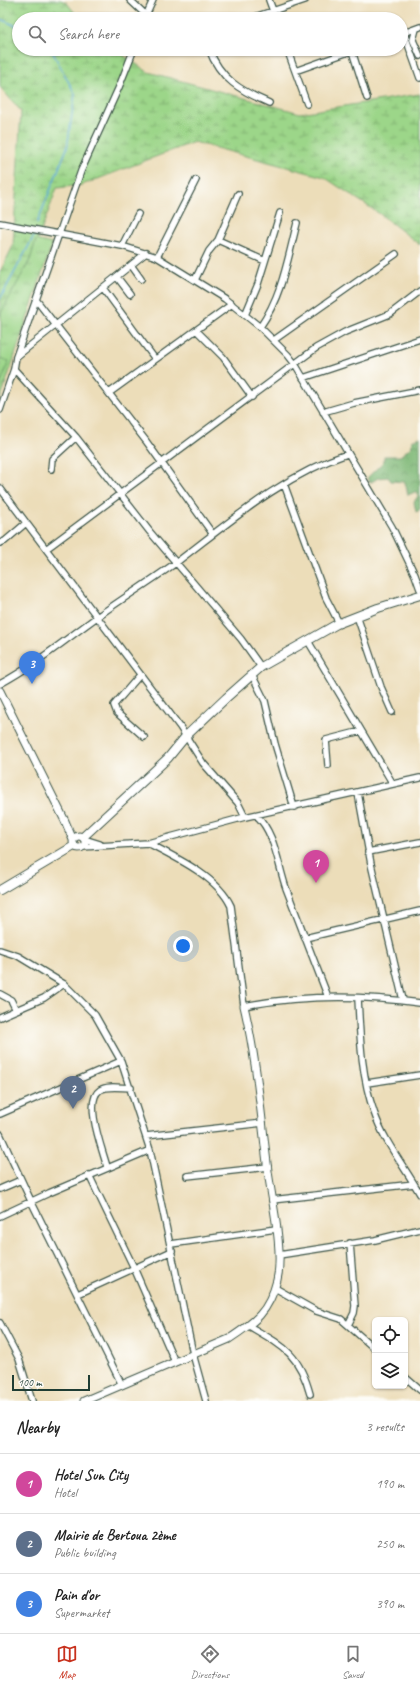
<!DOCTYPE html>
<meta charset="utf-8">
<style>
:root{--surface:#fff;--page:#f2f2f2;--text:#222;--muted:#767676;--line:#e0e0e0;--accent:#c8321e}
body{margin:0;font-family:Caveat,sans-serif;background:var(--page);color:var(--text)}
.controls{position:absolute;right:12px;bottom:12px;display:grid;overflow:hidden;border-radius:6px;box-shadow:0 1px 3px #0004}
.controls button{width:36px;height:36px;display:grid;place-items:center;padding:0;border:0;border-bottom:1px solid var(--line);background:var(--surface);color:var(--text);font:20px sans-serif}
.scale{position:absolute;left:12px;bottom:10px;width:78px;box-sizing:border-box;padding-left:4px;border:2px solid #1f3d34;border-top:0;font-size:11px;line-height:14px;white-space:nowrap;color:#1f3d34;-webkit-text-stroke:3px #fdfcf7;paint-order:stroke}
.you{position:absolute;left:183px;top:946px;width:14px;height:14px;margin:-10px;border:3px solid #fff;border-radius:50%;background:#1a73e8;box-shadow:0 0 0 6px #1a73e833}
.badge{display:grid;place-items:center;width:26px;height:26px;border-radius:50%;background:var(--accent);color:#fff;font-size:13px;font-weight:700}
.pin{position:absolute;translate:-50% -33px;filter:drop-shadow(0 1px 2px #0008)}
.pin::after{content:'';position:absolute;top:21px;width:14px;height:12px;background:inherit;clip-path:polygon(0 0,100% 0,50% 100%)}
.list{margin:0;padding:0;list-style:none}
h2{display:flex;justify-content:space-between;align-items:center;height:52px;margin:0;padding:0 16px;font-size:17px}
h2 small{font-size:13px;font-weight:400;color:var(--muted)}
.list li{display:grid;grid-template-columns:26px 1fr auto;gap:12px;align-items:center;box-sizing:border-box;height:60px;padding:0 16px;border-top:1px solid var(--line)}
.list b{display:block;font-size:15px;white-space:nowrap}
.list p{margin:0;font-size:13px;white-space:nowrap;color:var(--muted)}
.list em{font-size:13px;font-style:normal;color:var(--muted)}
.icon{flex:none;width:22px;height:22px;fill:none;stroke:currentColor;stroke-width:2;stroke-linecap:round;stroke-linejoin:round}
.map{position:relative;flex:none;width:420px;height:1401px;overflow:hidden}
.search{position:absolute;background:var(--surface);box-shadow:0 1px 3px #0004;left:12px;right:12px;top:12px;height:44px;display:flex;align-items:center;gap:10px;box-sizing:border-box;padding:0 14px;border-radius:22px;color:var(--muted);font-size:15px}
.sheet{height:232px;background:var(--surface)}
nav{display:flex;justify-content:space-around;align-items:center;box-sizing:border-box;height:56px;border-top:1px solid var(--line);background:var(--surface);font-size:11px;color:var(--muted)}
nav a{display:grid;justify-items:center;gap:2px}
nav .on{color:var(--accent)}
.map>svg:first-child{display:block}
.forest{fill:url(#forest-crowns);stroke:#4e7a54}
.wetland{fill:url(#wetland-marsh);stroke:#5e8a5e}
.park{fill:url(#park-tufts);stroke:#5e8a5e}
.pitch{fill:#9cd689;stroke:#5e8a5e}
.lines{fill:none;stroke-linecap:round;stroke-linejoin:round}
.stream{stroke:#60acd8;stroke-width:1.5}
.minor-casing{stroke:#3e5548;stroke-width:8}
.tertiary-casing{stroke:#3e5548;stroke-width:9}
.secondary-casing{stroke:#3e5548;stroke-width:10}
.minor{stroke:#fff;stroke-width:5.5}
.tertiary{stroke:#fff;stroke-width:7}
.secondary{stroke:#fff;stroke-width:8}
</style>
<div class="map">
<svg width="420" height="1401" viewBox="0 0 420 1401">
<defs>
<pattern id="forest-crowns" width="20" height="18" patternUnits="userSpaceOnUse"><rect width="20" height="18" fill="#7db775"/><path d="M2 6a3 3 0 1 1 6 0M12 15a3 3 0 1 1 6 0" fill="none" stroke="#669661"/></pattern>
<pattern id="wetland-marsh" width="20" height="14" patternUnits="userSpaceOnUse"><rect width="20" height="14" fill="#9cd689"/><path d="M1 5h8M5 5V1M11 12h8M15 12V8" fill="none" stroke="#7faf71"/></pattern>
<pattern id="park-tufts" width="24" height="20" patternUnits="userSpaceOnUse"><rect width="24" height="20" fill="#9cd689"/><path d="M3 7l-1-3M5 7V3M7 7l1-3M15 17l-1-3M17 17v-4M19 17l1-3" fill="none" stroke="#7faf71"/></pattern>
</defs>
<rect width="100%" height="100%" fill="#fdfcf7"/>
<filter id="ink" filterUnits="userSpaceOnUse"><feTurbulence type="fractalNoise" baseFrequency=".025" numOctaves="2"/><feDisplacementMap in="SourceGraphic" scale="8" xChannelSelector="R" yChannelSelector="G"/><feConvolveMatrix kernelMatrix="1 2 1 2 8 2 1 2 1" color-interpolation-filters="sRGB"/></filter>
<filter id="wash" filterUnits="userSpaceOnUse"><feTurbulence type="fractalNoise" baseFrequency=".012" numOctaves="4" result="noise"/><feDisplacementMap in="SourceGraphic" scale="16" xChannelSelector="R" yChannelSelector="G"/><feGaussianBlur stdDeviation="0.9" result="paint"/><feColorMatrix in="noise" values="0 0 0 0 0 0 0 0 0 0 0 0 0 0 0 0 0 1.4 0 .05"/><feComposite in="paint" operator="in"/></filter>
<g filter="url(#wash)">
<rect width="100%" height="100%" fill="#ecddb9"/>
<path class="forest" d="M420,437V510L416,512L414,502L418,496L417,491L408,495L405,482L391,481L388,477L378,478L370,483L367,478L384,461V456H400L411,447L412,441Z"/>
<path class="wetland" d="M0,0H60L66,2L80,19H19V49H114L148,72L300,113L420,94V245L380,214L324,177L194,142L82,185L57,188L30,260L0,316V272L13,246L21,111L0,87Z"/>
<path class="park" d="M36,240L52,244L0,400L1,313L30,260Z"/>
<path class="pitch" d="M0,358L9,361L1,383H0Z"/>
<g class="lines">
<path class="stream" d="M0,19L19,27
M37,223L67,148L75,94L51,49
M0,299L35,234"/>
</g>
</g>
<g filter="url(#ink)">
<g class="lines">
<g class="minor-casing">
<path id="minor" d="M130,0L146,15
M269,0L276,19
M145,18L153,0
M249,19L305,0
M416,29L413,40L420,56
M404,33L420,78
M401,34L420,27
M209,49C220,79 241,91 269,103
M287,49L307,104
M352,51L367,98
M295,71L357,49
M0,223L122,246L157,257L225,299L260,327L288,355L295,364L392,527L415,575L420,589
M218,240L265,261
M122,246L138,214
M157,257L196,180
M131,265L141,279
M117,277L130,294
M195,280L209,251L218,240L238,194
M103,288L155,359
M37,301L146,441L212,533
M245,315L258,284L280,213
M260,327C282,296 288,258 297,223
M196,330L223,357L252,397
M274,340L396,254
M16,357L146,253
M14,369L76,437L150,532L241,639L261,667
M303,378L420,339
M109,393L232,304
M0,410L14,369L16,357L81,171L119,87L134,49
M323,412L354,403L420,390
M51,469L52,459L76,437
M284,484L326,598L339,623
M0,488L180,727L203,763L238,803L245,817
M0,543L5,541L26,523
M46,549L316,348L345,332L390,314L420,291
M357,616L381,687L392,712
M308,641L393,784
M140,675L114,705L117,713L144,737
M252,675L265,701L275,744L294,807
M0,684C35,665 65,640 97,617C123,598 151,581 177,562C231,521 282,476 347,454
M328,765L326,740L361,731
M358,793L371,864L403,1000
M256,815C275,832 278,865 286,888C300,925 314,961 328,997
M84,839L100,844
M148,843C175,857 218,877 231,906L244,1006C302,995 362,995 420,1003
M82,847L148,843L245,817L420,778
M368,852L420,842
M305,938L420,911
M0,950L18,956L64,984L95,1015L121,1061L150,1150L193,1354L206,1401
M0,994L11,1000L16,1010
M358,998C360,1036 361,1076 374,1112C384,1142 405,1167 420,1194
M0,1017L44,998L64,984
M367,1083L420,1075
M0,1114L121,1061
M0,1134L31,1201L122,1385
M146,1136L263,1123
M107,1167C103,1151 83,1101 100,1090C108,1085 121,1088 131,1088
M89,1175L134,1268L175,1362
M187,1176L268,1167
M0,1189L21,1180
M272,1200L414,1184
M0,1216L49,1193L150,1150
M171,1244L276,1229
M279,1255L375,1240L420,1229
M275,1288L316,1311L341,1319L375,1349
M78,1294L172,1251
M0,1323L19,1359L32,1401
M348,1325L354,1313L355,1306L350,1243
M249,1326C283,1346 299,1353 310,1394
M405,1377L420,1390"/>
</g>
<g class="tertiary-casing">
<path id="tertiary" d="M0,691L65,821L73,840
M73 842a6 6 0 1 1 12 0a6 6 0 1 1-12 0Z
M84,1401L229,1339C255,1322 269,1312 277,1280C284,1251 272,1202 268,1171C261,1116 257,1061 244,1006"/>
</g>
<g class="secondary-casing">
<path id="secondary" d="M83,837L168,758L186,736L226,698L261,667L337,624L378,608L420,595
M0,890L74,846"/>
</g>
<use href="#minor" class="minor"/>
<use href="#tertiary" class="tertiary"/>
<use href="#secondary" class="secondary"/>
</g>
</g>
</svg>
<div class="controls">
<button><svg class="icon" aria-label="locate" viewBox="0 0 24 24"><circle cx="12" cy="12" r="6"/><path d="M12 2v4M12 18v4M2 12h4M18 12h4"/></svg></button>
<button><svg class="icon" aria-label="layers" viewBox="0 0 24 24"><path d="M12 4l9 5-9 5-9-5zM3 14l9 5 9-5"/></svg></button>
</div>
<div class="scale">100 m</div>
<div class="you"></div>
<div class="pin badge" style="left:316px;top:883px;background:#d1479c">1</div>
<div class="pin badge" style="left:73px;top:1109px;background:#5c6f8a">2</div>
<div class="pin badge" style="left:32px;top:684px;background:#3f7fe0">3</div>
<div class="search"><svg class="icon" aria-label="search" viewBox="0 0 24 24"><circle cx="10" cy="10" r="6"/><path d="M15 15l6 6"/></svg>Search here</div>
</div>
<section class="sheet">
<h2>Nearby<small>3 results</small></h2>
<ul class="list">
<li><span class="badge" style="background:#d1479c">1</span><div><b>Hotel Sun City</b><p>Hotel</p></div><em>190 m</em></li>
<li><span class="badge" style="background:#5c6f8a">2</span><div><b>Mairie de Bertoua 2ème</b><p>Public building</p></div><em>250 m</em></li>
<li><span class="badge" style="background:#3f7fe0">3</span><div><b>Pain d'or</b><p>Supermarket</p></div><em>390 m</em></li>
</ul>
</section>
<nav>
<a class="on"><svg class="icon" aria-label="map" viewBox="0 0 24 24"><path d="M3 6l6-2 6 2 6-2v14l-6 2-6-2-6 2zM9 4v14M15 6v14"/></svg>Map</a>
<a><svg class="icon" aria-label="directions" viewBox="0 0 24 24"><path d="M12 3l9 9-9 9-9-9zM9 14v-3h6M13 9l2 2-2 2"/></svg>Directions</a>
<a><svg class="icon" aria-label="saved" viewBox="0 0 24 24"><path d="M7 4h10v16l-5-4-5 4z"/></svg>Saved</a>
</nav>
